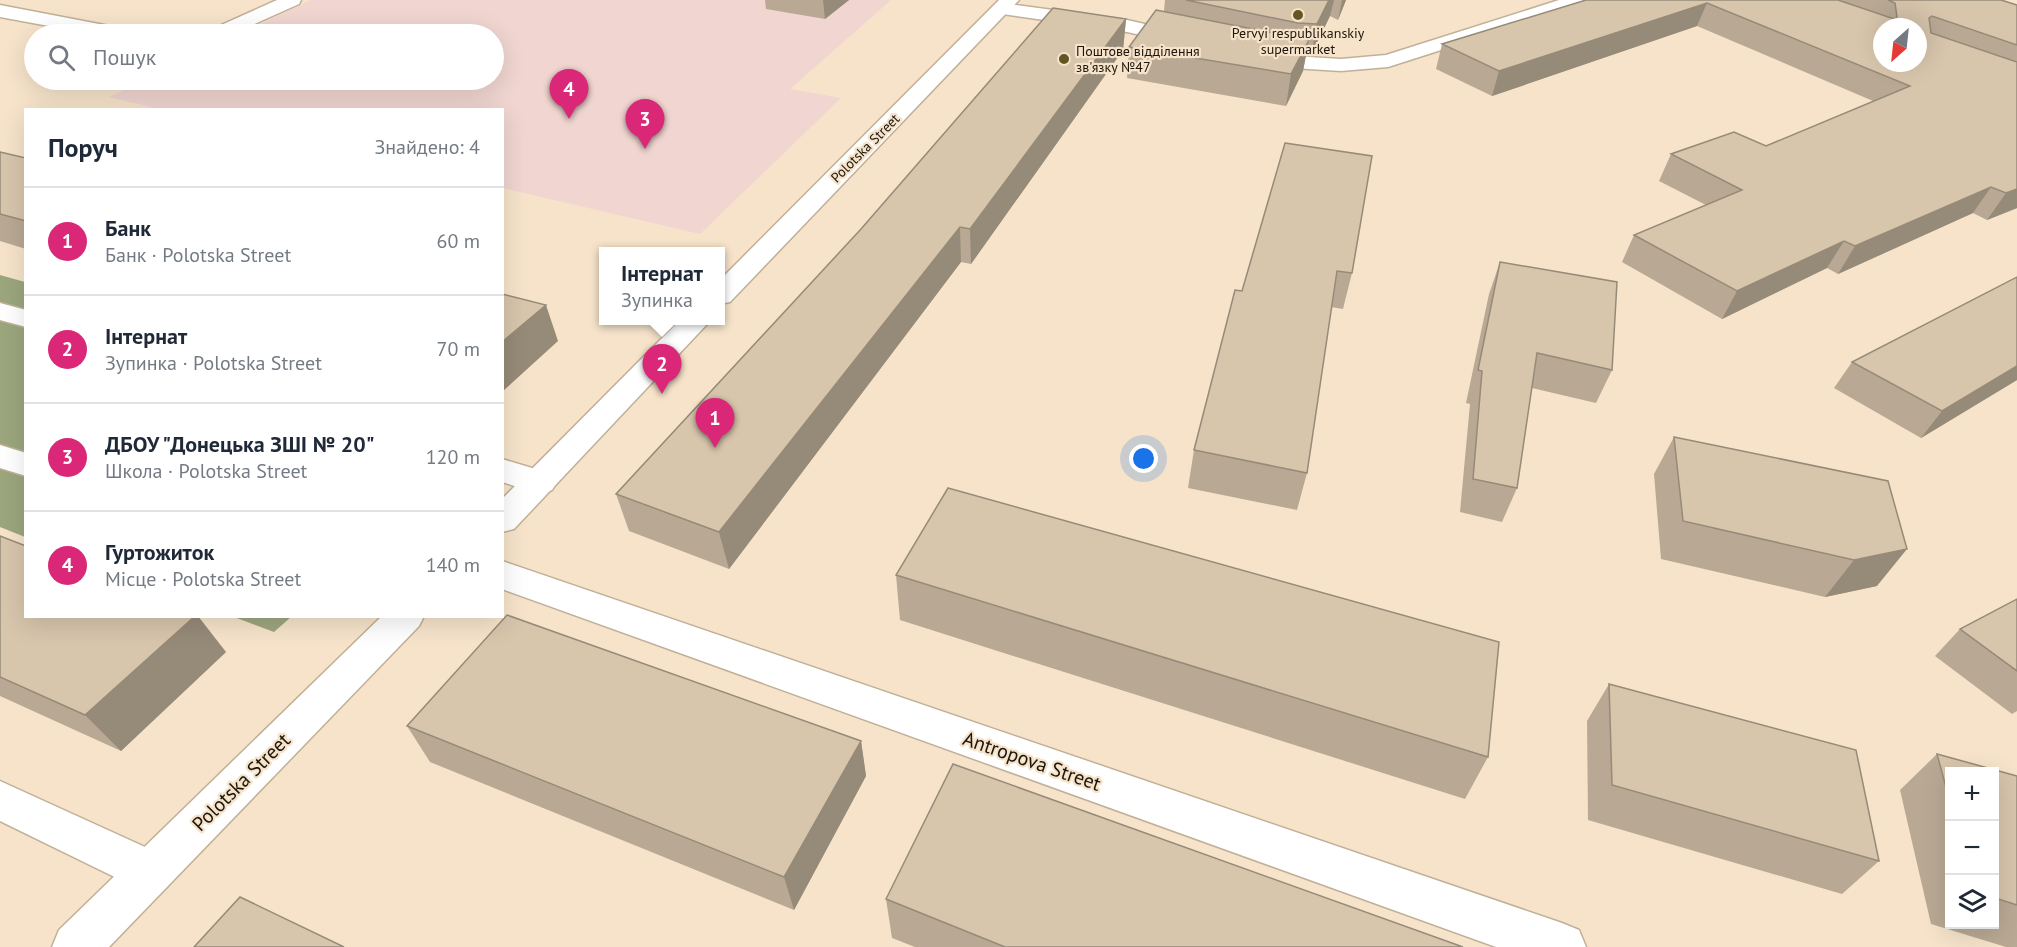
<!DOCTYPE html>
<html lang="uk">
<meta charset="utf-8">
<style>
:root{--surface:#fff;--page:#f2f2f3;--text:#1f2937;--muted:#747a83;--line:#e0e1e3;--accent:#db2777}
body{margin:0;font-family:"PT Sans",sans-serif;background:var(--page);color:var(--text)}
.controls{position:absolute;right:18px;bottom:18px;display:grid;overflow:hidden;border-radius:0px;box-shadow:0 6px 24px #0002}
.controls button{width:54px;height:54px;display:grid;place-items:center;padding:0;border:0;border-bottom:2px solid var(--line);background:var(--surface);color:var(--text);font:30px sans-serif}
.compass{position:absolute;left:1873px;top:18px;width:54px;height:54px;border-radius:50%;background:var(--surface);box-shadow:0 6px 24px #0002;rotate:207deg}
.you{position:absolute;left:1144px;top:459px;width:21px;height:21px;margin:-15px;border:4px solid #fff;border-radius:50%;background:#1a73e8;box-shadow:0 0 0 9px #1a73e833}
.badge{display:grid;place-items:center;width:39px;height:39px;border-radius:50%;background:var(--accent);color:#fff;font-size:20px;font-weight:700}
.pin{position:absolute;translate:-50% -50px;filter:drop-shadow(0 2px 3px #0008)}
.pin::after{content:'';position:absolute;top:32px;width:21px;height:18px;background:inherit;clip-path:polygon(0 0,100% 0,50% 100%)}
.popup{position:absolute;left:599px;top:247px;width:126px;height:78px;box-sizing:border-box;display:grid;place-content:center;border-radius:0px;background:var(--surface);filter:drop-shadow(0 2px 4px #0005);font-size:20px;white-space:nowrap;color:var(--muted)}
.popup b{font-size:22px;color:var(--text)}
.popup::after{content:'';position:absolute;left:50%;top:100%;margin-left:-12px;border:12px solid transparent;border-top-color:var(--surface)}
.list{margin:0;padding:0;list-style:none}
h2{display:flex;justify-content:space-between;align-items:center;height:78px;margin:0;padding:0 24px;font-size:26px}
h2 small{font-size:20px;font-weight:400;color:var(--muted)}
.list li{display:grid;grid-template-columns:39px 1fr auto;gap:18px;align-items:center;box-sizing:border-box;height:108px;padding:0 24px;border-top:2px solid var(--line)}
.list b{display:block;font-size:22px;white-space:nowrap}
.list p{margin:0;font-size:20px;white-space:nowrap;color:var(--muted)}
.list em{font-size:20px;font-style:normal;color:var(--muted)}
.icon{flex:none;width:33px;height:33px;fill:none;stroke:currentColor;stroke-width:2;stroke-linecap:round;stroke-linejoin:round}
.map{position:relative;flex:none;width:2017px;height:947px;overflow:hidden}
.search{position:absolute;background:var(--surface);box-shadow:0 6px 24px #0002;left:24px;top:24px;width:480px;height:66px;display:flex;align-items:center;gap:15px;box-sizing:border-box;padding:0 21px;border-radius:33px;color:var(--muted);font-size:22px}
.panel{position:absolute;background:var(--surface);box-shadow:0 6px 24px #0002;left:24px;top:108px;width:480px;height:510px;border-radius:0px}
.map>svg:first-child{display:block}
.education{fill:#f0d5d0}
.forest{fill:#9ca67d}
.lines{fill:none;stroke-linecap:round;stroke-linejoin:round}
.minor-casing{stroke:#c1b098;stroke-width:3}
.major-casing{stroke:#c1b098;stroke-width:3}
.minor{fill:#fff;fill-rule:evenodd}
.major{fill:#fff;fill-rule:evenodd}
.wall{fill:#b9a994;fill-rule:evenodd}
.shaded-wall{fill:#968a78}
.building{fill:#d7c5ac;stroke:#968a78;stroke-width:1.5;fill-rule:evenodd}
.poi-dot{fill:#635623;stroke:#f6e3ca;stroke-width:2}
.labels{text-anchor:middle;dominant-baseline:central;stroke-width:4.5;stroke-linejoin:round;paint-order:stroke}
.far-poi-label{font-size:14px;fill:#1c160c;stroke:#f6e3ca}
.far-street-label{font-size:14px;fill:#1c160c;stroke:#f6e3ca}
.near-street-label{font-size:20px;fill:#1c160c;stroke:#f6e3ca}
</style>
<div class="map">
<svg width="2017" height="947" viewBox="0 0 2017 947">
<rect width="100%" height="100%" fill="#f6e3ca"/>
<path class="education" d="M311,0H891L790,89L841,98L700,234L503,188L502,110H164L109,97L145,80H494V34H239Z"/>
<path class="forest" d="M0,275L25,282V537L0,527Z
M234,617H291L274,632Z"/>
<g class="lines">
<g class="minor-casing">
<path id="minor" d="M277,0H301L299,4L232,34H207L210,30Z
M1559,0H1587L1585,4L1388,67L1341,71L1292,68L1253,59L1250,55L1253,51L1260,49L1292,56L1341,59L1386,55Z
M1002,3L1127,20L1193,35L1196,39L1193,43L1186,45L1127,32L995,13L993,9L995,5Z
M0,5L120,28L127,30L130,34H92L0,17Z
M0,303L26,310V327L0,320Z
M0,445L26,453V476L0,468Z
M502,459L552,474L557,482L552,490L540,494L502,482Z
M502,561L1562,923L1579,930L1586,947H1496L502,589Z
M0,781L167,857L174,872L167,887L151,893L135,887L0,821Z"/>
</g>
<g class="major-casing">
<path id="major" d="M999,0H1019L730,302L720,304V280Z
M680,320H711L514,529L502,532V499Z
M382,616H424L419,626L109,947H52L59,930Z"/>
</g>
<use href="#minor" class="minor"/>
<use href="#major" class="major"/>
</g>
<path class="wall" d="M765,0H849L825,19L766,9Z
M1165,0H1346L1338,20L1330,16L1311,55H1306L1303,71L1286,106L1127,78L1129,47L1164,11Z
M1586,0H2001L2017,5V208L1987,220L1973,213L1838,274L1827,268L1722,319L1622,262L1634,235L1706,205L1659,181L1671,154L1766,146L1873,101L1697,26L1492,96L1436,69L1442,44Z
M1126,19L1123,50L971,264L961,262L729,569L629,531L616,494Z
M1285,143L1352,273L1343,309L1331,307L1307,473L1297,510L1188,488L1194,450L1242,291Z
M0,152L26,158V249L0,241Z
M1500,262L1612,370L1596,403L1532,388L1517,488L1502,522L1460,512L1470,404L1466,403L1489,294Z
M2017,277V380L1921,438L1834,388L1852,362Z
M1674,437L1888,481L1877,586L1825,597L1661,559L1654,474Z
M0,536L226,652L121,751L0,696Z
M896,575L1488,757L1465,799L900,620Z
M2017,599V711L2012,714L1935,656L1960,629Z
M1609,684L1879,861L1842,894L1588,820L1587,721Z
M407,726L861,741L866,776L794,910L430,762Z
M1937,754L2017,776V947H2006L1931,924L1900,790ZM1950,771H1995V924H1950Z
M886,899L1463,947H915L892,938Z"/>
<path class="shaded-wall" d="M823,0H849L825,19Z
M1329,0H1334L1330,16L1311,55L1317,24Z
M1342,0H1346L1338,20Z
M1707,3L1697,26L1492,96L1499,71Z
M1126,19L1123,50L971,264L970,229Z
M1309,40L1303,71L1286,106L1291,74Z
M1991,187L1973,213L1838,274L1855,246Z
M2017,189V208L1987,220L2006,193Z
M960,227L961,262L729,569L719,532Z
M1844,241L1827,268L1722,319L1737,291Z
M546,305L558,341L502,392V342Z
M2017,366V380L1921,438L1942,411Z
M1907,549L1877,586L1825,597L1854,560Z
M195,616H198L226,652L121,751L85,715Z
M861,741L866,776L794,910L784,877Z"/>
<path class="building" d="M1186,0H1329L1317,24L1298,23Z
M1586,0H1838L1894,19L1897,17L1895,3L1888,0H2001L2017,5V45L1932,16L1929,18L1931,33L2017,62V189L2006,193L1991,187L1855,246L1844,241L1737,291L1634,235L1742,190L1671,154L1734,132L1766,146L1910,86L1707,3L1499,71L1442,44ZM1882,27H1918V63H1882Z
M1053,8L1126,19L970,229L960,227L719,532L616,494L861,229Z
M1156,10L1309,40L1291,74L1129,47Z
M1285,143L1372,156L1352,273L1337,271L1307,473L1194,450L1235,290L1242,291Z
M0,152L26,158V221L0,214Z
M1500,262L1617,282L1612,370L1537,353L1517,488L1473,479L1482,371L1478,370Z
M2017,277V366L1942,411L1852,362Z
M502,294L546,305L502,342Z
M1674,437L1888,481L1907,549L1854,560L1683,521Z
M948,488L1499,642L1488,757L896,575Z
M0,536L26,546V616H195L85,715L0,677Z
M2017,599V671L1960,629Z
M507,615L861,741L784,877L407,726Z
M1609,684L1856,750L1879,861L1612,785Z
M1937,754L2017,776V905L1995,898V771H1950V802Z
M953,764L1463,947H1005L886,899Z
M240,897L344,947H194Z"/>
<g class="poi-dot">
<circle cx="1298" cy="15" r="6"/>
<circle cx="1064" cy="59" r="6"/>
</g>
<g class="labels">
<g class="far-poi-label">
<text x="1298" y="33">Pervyi respublikanskiy<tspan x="1298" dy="16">supermarket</tspan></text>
<text x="1076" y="51" text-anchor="start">Поштове відділення<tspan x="1076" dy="16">зв'язку №47</tspan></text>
</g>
<g class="far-street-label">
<text transform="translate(865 148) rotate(-45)">Polotska Street</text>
</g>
<g class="near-street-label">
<text transform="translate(1032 761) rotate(19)">Antropova Street</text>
<text transform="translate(241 782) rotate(-45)">Polotska Street</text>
</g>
</g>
</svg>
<div class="controls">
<button>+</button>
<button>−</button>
<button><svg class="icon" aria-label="layers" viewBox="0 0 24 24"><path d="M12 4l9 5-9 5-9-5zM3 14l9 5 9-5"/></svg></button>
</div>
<svg class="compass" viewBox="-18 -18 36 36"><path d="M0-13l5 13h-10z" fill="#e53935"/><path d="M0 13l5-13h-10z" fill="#747a83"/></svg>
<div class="you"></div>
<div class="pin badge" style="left:715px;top:448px">1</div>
<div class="pin badge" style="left:662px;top:394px">2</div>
<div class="popup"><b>Інтернат</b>Зупинка</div>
<div class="pin badge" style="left:645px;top:149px">3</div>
<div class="pin badge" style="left:569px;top:119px">4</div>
<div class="search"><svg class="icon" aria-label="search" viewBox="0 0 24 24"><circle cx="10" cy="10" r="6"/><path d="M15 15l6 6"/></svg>Пошук</div>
<section class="panel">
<h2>Поруч<small>Знайдено: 4</small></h2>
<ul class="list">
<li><span class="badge">1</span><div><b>Банк</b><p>Банк · Polotska Street</p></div><em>60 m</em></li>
<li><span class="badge">2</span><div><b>Інтернат</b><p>Зупинка · Polotska Street</p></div><em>70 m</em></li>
<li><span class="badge">3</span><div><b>ДБОУ &quot;Донецька ЗШІ № 20&quot;</b><p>Школа · Polotska Street</p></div><em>120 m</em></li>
<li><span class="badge">4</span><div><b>Гуртожиток</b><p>Місце · Polotska Street</p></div><em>140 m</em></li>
</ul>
</section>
</div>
